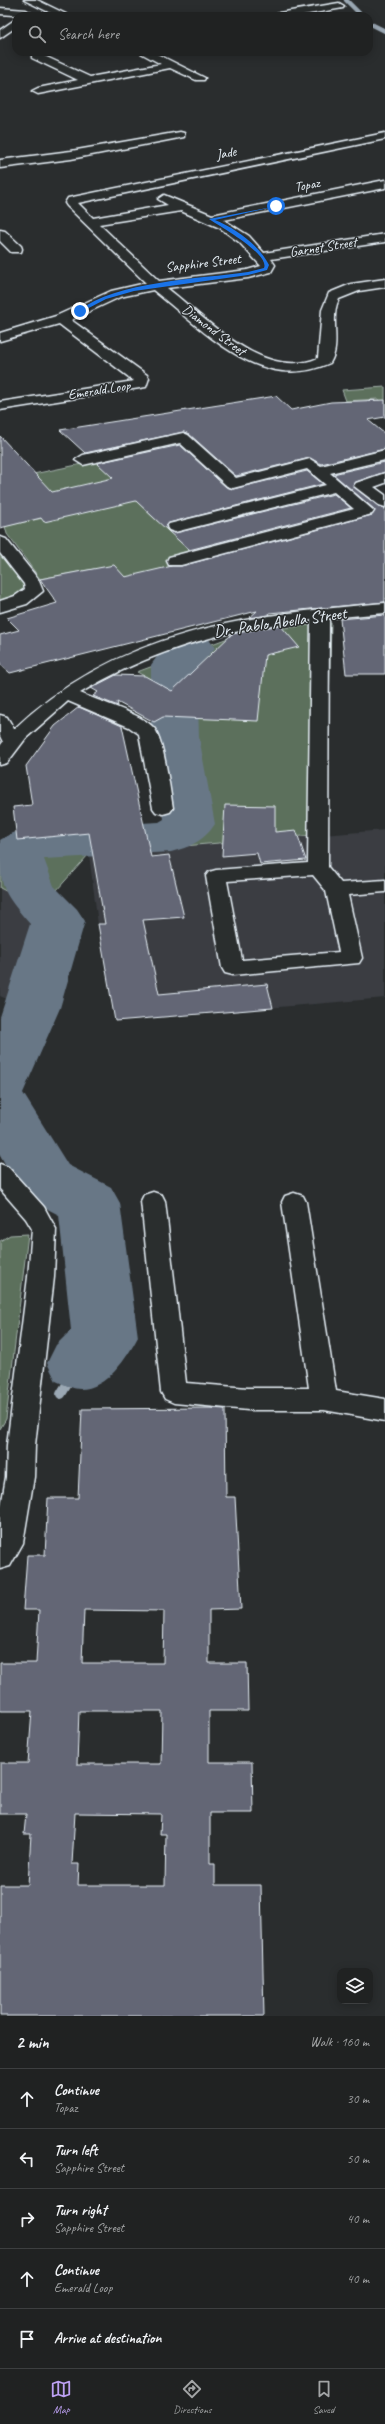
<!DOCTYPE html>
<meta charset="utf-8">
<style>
:root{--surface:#202222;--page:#2d2f2f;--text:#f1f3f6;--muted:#a2a4a5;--line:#3d3f40;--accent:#bca0f2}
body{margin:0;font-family:Caveat,sans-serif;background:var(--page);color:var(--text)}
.controls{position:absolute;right:12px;bottom:12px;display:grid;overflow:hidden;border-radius:8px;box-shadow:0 2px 10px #0003}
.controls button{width:36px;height:36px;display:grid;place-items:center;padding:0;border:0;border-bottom:1px solid var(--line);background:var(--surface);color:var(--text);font:20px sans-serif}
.stop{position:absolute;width:12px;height:12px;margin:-9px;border:3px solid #1a73e8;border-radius:50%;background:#fff}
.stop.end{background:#1a73e8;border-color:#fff;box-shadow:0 1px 4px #0008}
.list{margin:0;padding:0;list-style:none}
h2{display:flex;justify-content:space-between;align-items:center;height:52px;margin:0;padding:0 16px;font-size:17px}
h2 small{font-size:13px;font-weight:400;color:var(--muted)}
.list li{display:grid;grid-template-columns:26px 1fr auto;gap:12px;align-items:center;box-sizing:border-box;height:60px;padding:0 16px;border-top:1px solid var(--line)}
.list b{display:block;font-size:15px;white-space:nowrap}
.list p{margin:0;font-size:13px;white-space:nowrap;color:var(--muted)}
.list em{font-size:13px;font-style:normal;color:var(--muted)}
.icon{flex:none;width:22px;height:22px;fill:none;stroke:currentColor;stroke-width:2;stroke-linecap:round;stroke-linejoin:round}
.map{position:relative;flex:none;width:385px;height:2016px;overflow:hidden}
.search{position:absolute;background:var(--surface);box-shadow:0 2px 10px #0003;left:12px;right:12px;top:12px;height:44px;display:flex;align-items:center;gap:10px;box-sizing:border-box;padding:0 14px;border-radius:12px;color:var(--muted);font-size:15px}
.sheet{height:352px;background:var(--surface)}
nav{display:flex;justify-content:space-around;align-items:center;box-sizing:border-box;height:56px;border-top:1px solid var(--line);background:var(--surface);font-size:11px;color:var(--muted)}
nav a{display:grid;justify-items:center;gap:2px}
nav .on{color:var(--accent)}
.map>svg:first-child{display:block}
.built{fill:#3b3e43}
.green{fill:#5c705b;stroke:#a2b0aa}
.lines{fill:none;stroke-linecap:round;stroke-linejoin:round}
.stream-far1{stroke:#9ba8b4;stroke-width:4.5}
.stream{stroke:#9ba8b4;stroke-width:10}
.river{fill:#677786;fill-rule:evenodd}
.building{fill:#646675;stroke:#e8f1f8;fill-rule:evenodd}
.minor-casing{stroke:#e8f1f8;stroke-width:3}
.minor{fill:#2a2d2e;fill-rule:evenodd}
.route{fill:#1a73e8}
.labels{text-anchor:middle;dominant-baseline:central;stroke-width:3;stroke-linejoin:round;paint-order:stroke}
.far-street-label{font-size:14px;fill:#e8f1f8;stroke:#2a2d2e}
.street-label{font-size:17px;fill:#e8f1f8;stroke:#2a2d2e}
</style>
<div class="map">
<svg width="385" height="2016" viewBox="0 0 385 2016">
<rect width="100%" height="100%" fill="#2a2d2e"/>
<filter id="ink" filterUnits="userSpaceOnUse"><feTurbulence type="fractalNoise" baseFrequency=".025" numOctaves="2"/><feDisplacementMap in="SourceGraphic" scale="8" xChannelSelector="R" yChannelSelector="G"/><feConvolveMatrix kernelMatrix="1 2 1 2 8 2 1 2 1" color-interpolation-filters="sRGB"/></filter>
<g filter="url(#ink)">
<path class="built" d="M385,830V998L115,1021L98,924L89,854Z
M0,888L40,909L32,984L25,1007L0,996Z"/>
<path class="green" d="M385,387V414L378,399L346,401L342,390Z
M179,442L234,488L240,486L257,502L176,524L175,537L206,567L107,581L94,569L40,579L7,534L5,526L43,518L9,479L121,456L123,458L120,486L158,522L145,453L143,450Z
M0,550L27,588L10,600L0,603Z
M331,623L326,834L89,854L40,909L0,888L1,841L144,831L178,815L170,713L161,697L170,690L137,672L228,638L242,678L267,654L283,628Z
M28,1234L6,1419L0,1429V1241L10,1235Z"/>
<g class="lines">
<path class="stream-far1" d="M346,0L362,16
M369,23L385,31"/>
<path class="stream" d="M61,1394L80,1363"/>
<path class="river" d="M192,634L208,638L215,648L197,668L199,737L215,824C204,841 190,847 171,852L44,859L54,886L77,909L85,921L60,1008L23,1093L68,1165L111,1187L120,1203L138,1337C127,1358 107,1389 80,1389C73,1389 63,1384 56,1381L47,1363L56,1345L71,1330L59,1215L24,1197L0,1155V1017L30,924C0,889 0,887 0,840L12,833L30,829L159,822L164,819L151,737V665C163,648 172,640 192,634Z"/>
</g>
<path class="building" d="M276,396L291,410L331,402L385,400V417L368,420L385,434V449L321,464L310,458L236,476L189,434L184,432L85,453L60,430Z
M0,436L52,492L113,478L97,463L180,445L226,487L233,489L307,471L323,484L169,523L166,526L168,531L136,501L44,522L41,518L0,528Z
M385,462V472L356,482L353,486L378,506L385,508V602L269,613L270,615L249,618L257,611L10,673L0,664V635L19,630L7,618L57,603L40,579L114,565L125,577L172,566H181L372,515L375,510L333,474Z
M334,494L351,508L189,550L168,531L175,533Z
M385,615V674H346L340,619Z
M280,625L299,647L265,655L258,721L163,717L154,722L117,702L118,706L93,696L98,692L91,688L116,675L145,676L172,691L232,634Z
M79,707L122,726L151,857L169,855L184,917L143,920L159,994L267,984L273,1008L115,1021L98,924H105L89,833L17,840L13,807L32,805L26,766L55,726Z
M225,805L275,806V832L296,830L306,860L260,864L257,853L222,856Z
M210,1408L225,1409L226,1497H235L241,1609L209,1610V1663H247L248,1711H209V1762H252L253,1813H210V1864H215V1885H261L264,2016H0V1885H28L31,1834H24L26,1814H0V1763H28L32,1711H0V1663H36L39,1610H23L27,1555H45L48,1498H78L82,1409ZM84,1610L164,1611L163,1663H82ZM79,1711H162L161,1764H77ZM75,1813L161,1814L160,1834H166L165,1885H78L79,1864H72Z"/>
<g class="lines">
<g class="minor-casing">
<path id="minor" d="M24,0H37L70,16H57Z
M339,3L344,6L343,8L297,16H274L279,13Z
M0,8L26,10L31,13L26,16L0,14Z
M16,19V27L0,38V30Z
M139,52H153L205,78L204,80H196L170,68L38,94L32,91L38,88L78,80L32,58V54H40L90,77L161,64Z
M180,132L184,133V137L71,159L0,168V160L71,151Z
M385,133V139L78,203L93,218L168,205L158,199L164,195L212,215L385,180V188L224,220L249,236L264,253L385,234V242L271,259L275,265L271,272L248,278L167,288C207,319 264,382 318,358L322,310L329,293L351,284L385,279V287L359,291L339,299C329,318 342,345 330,363C260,395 204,330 153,290L120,297L71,320L147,375L149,378L146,387L0,410V402L134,381L59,324L0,341V333L56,316L111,291L146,283L67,206L65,203L68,198ZM181,211L220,228L239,242L261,266L247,270L159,281L99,224Z
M0,230L5,231L21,246L22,249L21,252H11L0,241Z
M183,433L188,435L236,478L310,459L321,466L385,450V460L330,473L374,511L372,514L181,565H169L167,561L169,557L354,509L334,492L175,532L169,530L167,527L169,524L326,485L307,469L233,488L227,486L180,443L83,465L75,460L83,455Z
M385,473V483L374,487L385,495V507L379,505L354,486L356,483Z
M0,537L6,539L38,579L43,591L27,604L0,612V601L15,596L25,589L24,584L0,553Z
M385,603V613L329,618L328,867L341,883L385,880V892L348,895L362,958L359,963L233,975L225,973L222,968L206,876L209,872L216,870L308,863L311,620C228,628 151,650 80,693C98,701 142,714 154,728C164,740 170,791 173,808L170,812L163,814L156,812L153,808L139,734L129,727L68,701L26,738L7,763L0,765V746L3,742L0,736V715L7,717L14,729C118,630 248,615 385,603ZM313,875L326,891L339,952L242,960L227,881Z
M0,1164L8,1167L44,1207L56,1229L54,1277L35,1445L34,1477L23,1543L10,1566L0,1569V1513L6,1477L7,1445L28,1277L32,1229L26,1219L0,1189Z
M153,1192L162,1195L165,1201L186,1383L248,1388H309L282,1202L285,1196L294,1193L303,1196L306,1202L336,1391L385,1399V1421L324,1410H248L174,1403L165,1399L161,1392L141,1201L144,1195Z"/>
</g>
<use href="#minor" class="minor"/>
</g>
</g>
<path class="route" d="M277,206L215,220C235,228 259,245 269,265L267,270L248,275L134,291L106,299L81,312L78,311C117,281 199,279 248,272L264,268C270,254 219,226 209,219Z"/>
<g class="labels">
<g class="far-street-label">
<text transform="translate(226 153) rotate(-11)">Jade</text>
<text transform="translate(307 185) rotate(-11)">Topaz</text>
<text transform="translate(323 247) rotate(-9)">Garnet Street</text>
<text transform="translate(203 263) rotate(-7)">Sapphire Street</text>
<text transform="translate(214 330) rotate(37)">Diamond Street</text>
<text transform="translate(99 390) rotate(-9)">Emerald Loop</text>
</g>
<g class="street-label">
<text transform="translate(280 622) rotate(-8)">Dr. Pablo Abella Street</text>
</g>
</g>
</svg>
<div class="controls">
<button><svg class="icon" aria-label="layers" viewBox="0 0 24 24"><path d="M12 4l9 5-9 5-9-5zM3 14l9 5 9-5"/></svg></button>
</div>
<div class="stop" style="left:276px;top:206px"></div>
<div class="stop end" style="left:80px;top:311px"></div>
<div class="search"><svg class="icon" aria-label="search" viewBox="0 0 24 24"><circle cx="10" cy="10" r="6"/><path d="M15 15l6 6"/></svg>Search here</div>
</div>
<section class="sheet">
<h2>2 min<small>Walk · 160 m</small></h2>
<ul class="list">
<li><svg class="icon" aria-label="ahead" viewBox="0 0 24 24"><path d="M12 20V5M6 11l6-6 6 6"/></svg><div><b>Continue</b><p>Topaz</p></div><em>30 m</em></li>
<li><svg class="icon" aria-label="left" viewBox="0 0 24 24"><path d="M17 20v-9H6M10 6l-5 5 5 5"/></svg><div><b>Turn left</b><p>Sapphire Street</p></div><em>50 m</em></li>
<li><svg class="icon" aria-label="right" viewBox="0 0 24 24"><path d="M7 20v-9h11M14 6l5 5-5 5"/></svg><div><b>Turn right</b><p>Sapphire Street</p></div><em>40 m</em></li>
<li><svg class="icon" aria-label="ahead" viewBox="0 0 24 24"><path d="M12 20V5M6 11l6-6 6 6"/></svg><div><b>Continue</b><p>Emerald Loop</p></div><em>40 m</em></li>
<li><svg class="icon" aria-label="arrive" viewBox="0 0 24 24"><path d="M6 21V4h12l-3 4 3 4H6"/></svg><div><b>Arrive at destination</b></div></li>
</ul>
</section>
<nav>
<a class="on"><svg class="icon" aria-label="map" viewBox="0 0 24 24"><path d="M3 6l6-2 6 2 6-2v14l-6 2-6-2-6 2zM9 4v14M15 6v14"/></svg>Map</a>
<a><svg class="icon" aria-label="directions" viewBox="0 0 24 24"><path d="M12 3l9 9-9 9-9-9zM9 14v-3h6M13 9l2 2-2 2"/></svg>Directions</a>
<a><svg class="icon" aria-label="saved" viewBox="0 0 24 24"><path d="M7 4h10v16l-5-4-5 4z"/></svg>Saved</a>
</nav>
